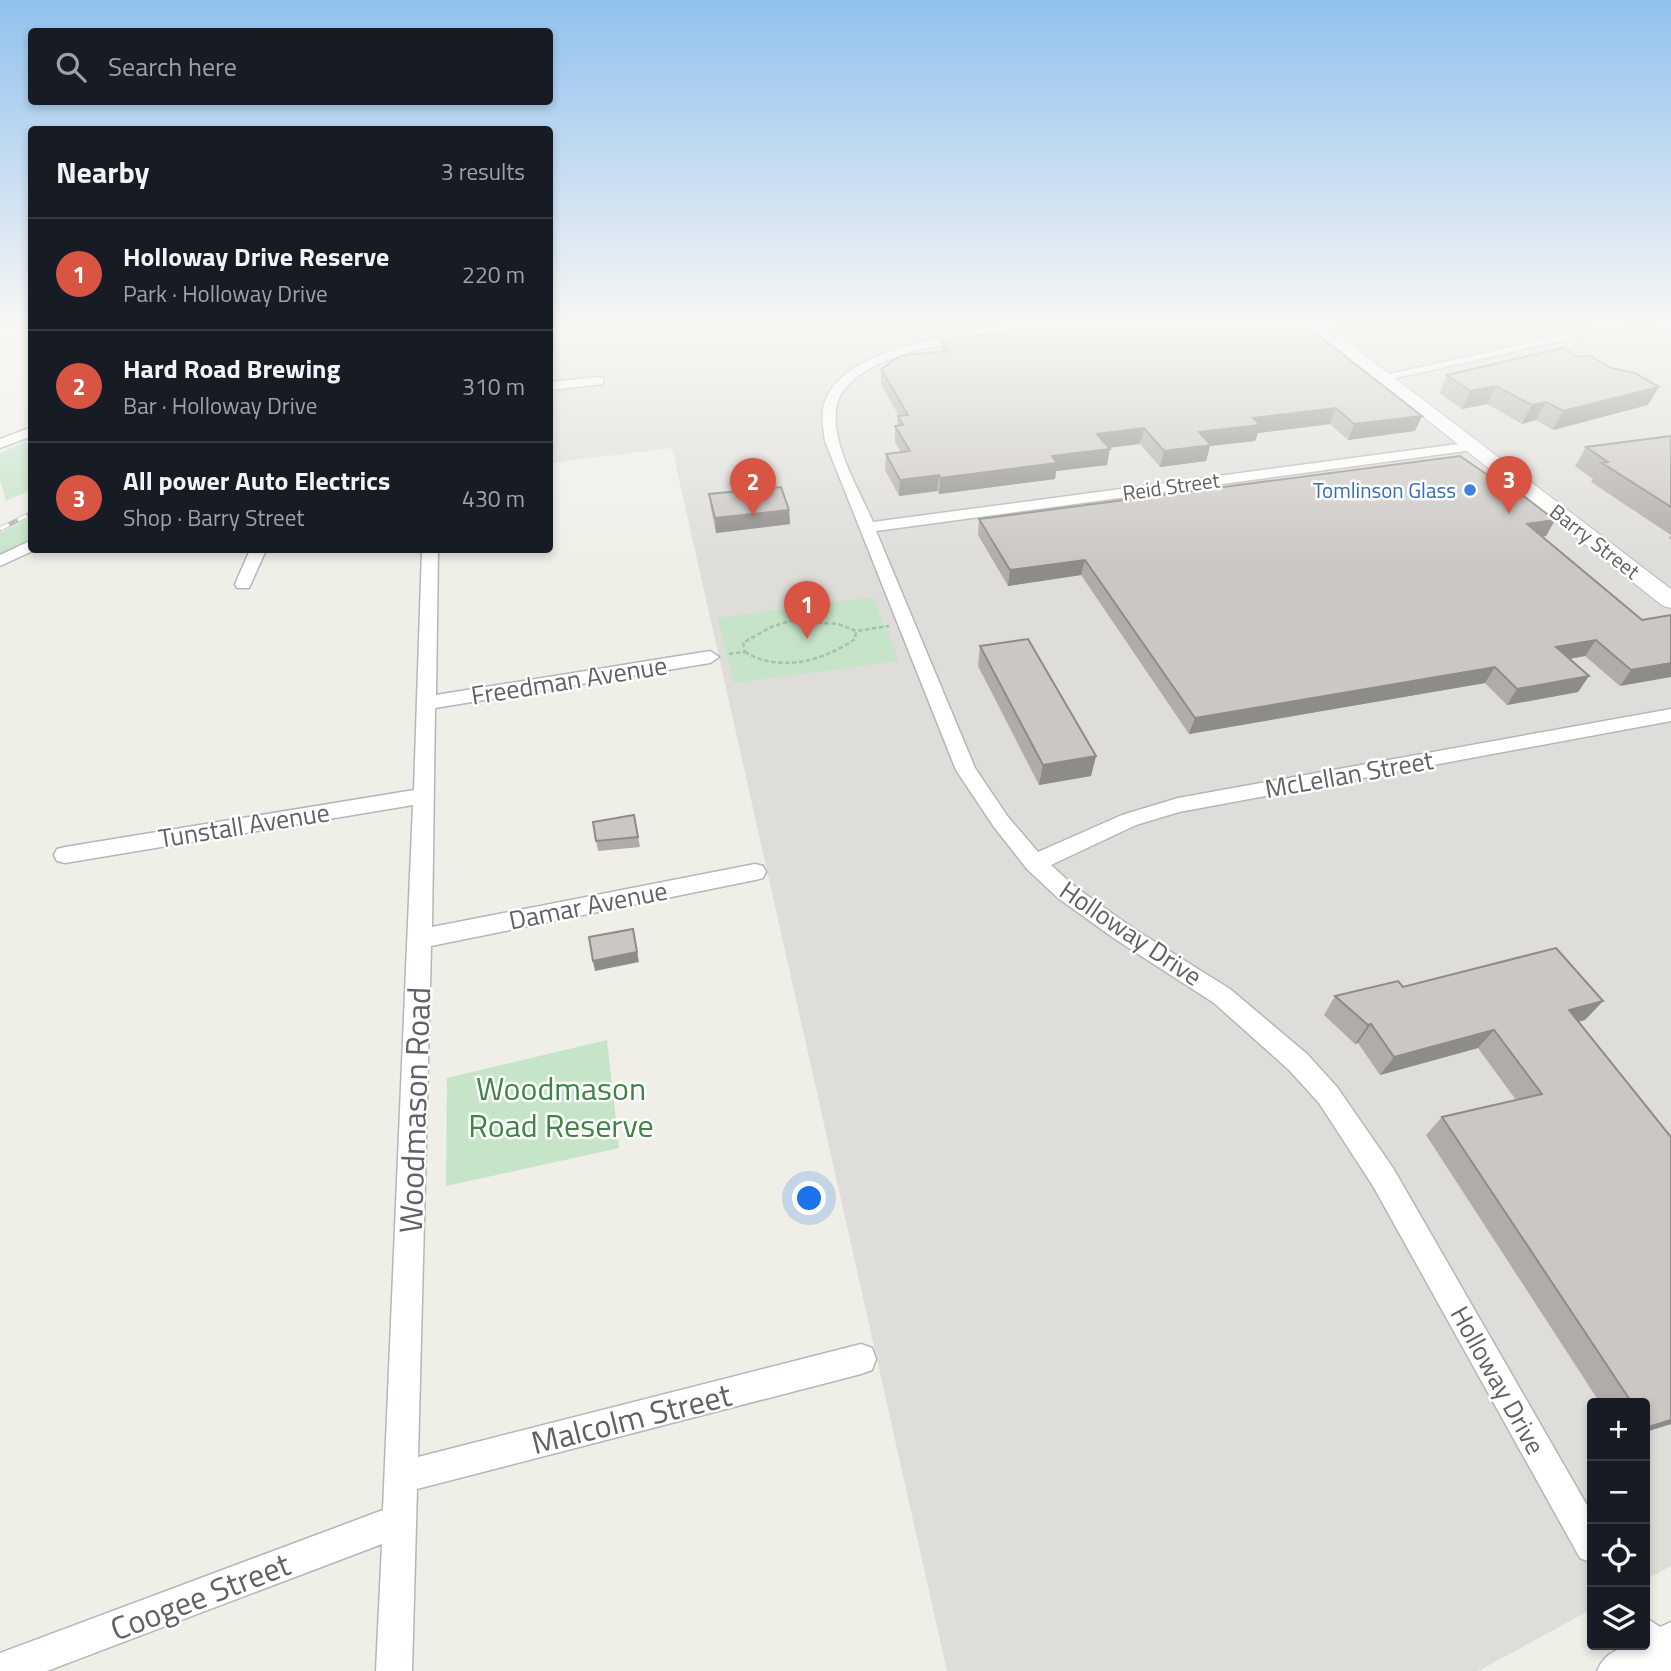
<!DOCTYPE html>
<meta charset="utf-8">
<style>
:root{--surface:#171b24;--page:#20242c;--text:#f1f3f6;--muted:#9ea1a6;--line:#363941;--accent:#d85544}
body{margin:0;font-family:"Titillium Web",sans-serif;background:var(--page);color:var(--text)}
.controls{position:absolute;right:21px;bottom:21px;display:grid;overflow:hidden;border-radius:7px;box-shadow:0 4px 10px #0003}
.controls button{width:63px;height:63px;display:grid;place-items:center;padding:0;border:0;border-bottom:2px solid var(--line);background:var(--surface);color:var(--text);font:35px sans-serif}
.you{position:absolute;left:810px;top:1199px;width:24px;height:24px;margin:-18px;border:5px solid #fff;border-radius:50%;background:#1a73e8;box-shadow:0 0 0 10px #1a73e833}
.badge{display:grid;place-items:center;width:46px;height:46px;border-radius:50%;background:var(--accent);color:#fff;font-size:23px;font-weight:700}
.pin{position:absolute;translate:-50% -58px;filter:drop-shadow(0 2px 4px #0008)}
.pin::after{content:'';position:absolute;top:37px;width:24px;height:21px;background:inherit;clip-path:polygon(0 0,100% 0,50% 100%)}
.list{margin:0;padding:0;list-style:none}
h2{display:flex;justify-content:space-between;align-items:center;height:91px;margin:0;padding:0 28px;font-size:30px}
h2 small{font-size:23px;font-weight:400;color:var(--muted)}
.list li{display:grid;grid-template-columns:46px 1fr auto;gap:21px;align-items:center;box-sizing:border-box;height:112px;padding:0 28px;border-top:2px solid var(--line)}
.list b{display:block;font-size:26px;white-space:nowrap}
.list p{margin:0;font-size:23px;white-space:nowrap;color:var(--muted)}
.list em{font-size:23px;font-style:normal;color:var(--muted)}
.icon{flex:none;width:38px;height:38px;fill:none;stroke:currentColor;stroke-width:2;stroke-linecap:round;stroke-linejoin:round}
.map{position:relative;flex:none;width:1671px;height:1671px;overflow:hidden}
.search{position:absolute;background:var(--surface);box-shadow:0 4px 10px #0003;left:28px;top:28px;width:525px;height:77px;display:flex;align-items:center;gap:18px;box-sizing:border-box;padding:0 24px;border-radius:7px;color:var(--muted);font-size:26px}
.panel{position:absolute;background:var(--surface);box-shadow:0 4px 10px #0003;left:28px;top:126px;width:525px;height:427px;border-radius:7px}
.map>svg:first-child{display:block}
.industrial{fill:#deddd9}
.green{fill:#c6e4c8}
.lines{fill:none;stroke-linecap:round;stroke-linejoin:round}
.street-casing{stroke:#b4b6ba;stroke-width:3}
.secondary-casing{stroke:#b6b8bd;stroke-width:2}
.path{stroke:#a0c4ac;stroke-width:2.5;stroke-dasharray:4.5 2.5;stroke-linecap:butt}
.street{fill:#fff;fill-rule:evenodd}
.secondary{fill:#fff;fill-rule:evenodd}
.rail-casing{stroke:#b5b5b6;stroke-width:5}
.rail{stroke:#fff;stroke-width:3.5;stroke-dasharray:10;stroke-linecap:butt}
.wall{fill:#afaca9}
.shaded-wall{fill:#8e8c89}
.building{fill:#cbc8c4;stroke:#8e8c89;stroke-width:2}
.shop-dot{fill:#3f7fe0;stroke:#fff;stroke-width:2.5}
.labels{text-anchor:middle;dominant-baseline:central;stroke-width:5;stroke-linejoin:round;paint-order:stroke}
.far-street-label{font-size:21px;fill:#5f6166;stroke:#fff}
.far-shop-label{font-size:21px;fill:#366cbe;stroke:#fff;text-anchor:end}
.street-label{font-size:26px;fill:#5f6166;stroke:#fff}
.near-park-label{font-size:32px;fill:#3f8445;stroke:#fff}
.near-street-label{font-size:32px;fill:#5f6166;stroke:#fff}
</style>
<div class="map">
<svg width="1671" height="1671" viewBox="0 0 1671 1671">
<rect width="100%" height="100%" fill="#efeee7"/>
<path class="industrial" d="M550,328H1671V1566L1645,1580V1403H1592V1609L1478,1671H947L672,448L550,463Z"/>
<path class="green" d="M31,439V490L6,501L0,480V453Z
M31,517V540L0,556V533Z
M873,597L899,661L734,683L718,618Z
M607,1040L619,1148L446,1186L447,1078Z"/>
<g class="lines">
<g class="street-casing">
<path id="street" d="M1010,328H1048L1042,332C994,336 843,347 836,410C832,447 859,489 873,522L1473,442L1480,446L1473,450L876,531L975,768L1008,817L1038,852L1122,815L1178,798L1671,709V721L1179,812L1136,825L1051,865L1074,886L1131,927L1230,989L1307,1054L1337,1087L1393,1168L1592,1514V1563L1580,1558L1373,1186L1319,1103L1289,1070L1214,1003L1115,939L1058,898L1027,869L994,827L956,770L825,441C824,431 821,418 823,409C835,347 960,333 1010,328Z
M1597,328H1618L1382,381L1376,377Z
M1659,328H1671V335Z
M598,377L603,378V384L550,390V382Z
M32,427V436L0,448V439Z
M32,540V550H35L0,566V555Z
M250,550H266L249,588H237L235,584Z
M422,550H438L436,695L710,651L719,657L710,663L435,708L432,927L755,864L763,866L766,872L763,878L755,880L431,946L418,1457L861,1344L872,1348L876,1359L872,1370L861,1374L417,1489L412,1671H376L382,1544L47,1671H0V1653L383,1510L413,805L65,863L57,861L54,855L57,849L65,847L414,790Z
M1645,1617L1660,1627L1671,1622V1671H1597C1605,1651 1624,1645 1645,1645Z"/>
</g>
<g class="secondary-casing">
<path id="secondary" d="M1311,328H1329L1671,589V608L1663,606Z"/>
</g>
<path class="path" d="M745,652C780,673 823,661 855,639L856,631
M729,654L745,652L743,643L771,627L790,621L838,624L856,631L889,626"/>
<use href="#street" class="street"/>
<use href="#secondary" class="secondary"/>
<g class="rail-casing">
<path id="rail" d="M0,529L32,513"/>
</g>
<use href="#rail" class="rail"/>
</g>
<path class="wall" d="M952,338L1422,416L1415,431L1348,440L1330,424L1258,433L1255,441L1210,446L1206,461L1160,467L1140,444L1109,448L1107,465L1056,471L1055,479L939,494L937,491L899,496L885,470L886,454L901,452L895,442V426H897L898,416H899L881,384V369L941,351V341L951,340Z
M1447,375L1648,405L1553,430L1536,420L1522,424L1487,404L1462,409L1439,393Z
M1671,436V540L1669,538L1671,535L1591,482L1593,479L1575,466L1586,447Z
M1511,491L1555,520L1546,536L1541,537L1642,620L1671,615L1620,686L1585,656L1569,659L1589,676L1578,692L1507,705L1485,683L1189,734L1081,575L1008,586L978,535L979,519Z
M709,494L789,510L790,524L716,533L711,509Z
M980,646L1096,756L1091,776L1039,785L978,666Z
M634,815L640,847L598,851L596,841Z
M1403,987L1603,1001L1585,1020L1578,1021L1671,1137V1424L1645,1432V1403H1600L1426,1135L1442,1117L1516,1100L1478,1048L1380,1075L1358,1043L1355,1044L1324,1015L1335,996Z"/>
<path class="shaded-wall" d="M1496,386L1487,404L1462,409L1470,391Z
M1659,387L1648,405L1553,430L1563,411Z
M1546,402L1536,420L1522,424L1532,405Z
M1336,408L1330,424L1258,433L1255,441L1210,446L1206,461L1160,467L1164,451L1199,432L1253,418Z
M1422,416L1415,431L1348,440L1354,424Z
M1144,428L1140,444L1094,449L1097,434Z
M1110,449L1107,465L1056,471L1055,479L939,494L940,478L1052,456Z
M939,475L937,491L899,496L900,480Z
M789,510L790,524L716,533L715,518Z
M1555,520L1546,536L1518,540L1527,524Z
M1085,560L1081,575L1008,586L1010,570Z
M1596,640L1585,656L1546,663L1556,647Z
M1671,663V677L1620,686L1631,670Z
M1495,667L1485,683L1189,734L1195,718Z
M1589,676L1578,692L1507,705L1517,689Z
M1096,756L1091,776L1039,785L1043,765Z
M633,929L639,962L595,971L593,961Z
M1603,1001L1585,1020L1551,1029L1569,1010Z
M1371,1024L1358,1043L1355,1044L1368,1025Z
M1494,1030L1478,1048L1380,1075L1394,1057Z
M1671,1420V1424L1645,1432V1428L1648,1427Z"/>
<path class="building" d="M1042,328H1309L1422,416L1354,424L1336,408L1253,418L1260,425L1199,432L1211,445L1164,451L1144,428L1097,434L1110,449L1052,456L1057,463L940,478L939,475L900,480L886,454L910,451L895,426L903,425L898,416L908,415L881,369L900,356L948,351L941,341L953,340L952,338Z
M1563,348L1578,357L1589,355L1611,368L1635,373L1659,387L1563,411L1546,402L1532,405L1496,386L1470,391L1447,375Z
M1671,436V507L1602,463L1608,462L1586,447Z
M1460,456L1511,491H1517L1555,520L1527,524L1642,620L1671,615V663L1631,670L1596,640L1556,647L1589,676L1517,689L1495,667L1195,718L1085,560L1010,570L979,519Z
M781,487L789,510L715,518L709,494Z
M1028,639L1096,756L1043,765L980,646Z
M634,815L638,837L596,841L593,822Z
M633,929L637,952L593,961L589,937Z
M1556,948L1603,1001L1569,1010L1671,1137V1420L1648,1427L1645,1422V1403H1632L1442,1117L1542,1094L1494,1030L1394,1057L1371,1024L1368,1025L1335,996L1398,981L1403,987Z"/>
<linearGradient id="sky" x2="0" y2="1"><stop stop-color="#91c1ee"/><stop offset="0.58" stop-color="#f8f7f4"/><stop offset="1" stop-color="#f8f7f4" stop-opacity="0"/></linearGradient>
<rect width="1671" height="561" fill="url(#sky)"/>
<circle class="shop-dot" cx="1470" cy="490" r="7"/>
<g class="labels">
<g class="far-street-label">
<text transform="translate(1171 486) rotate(-8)">Reid Street</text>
<text transform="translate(1595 541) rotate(38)">Barry Street</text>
</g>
<g class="far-shop-label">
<text x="1456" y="490">Tomlinson Glass</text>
</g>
<g class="street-label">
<text transform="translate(569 680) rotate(-9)">Freedman Avenue</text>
<text transform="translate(1349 774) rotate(-10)">McLellan Street</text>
<text transform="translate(244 825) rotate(-9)">Tunstall Avenue</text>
<text transform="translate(588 905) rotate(-11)">Damar Avenue</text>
<text transform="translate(1131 933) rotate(34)">Holloway Drive</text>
<text transform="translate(1498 1380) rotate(61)">Holloway Drive</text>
</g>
<g class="near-park-label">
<text x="561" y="1088">Woodmason<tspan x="561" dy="37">Road Reserve</tspan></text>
</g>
<g class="near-street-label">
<text transform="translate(414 1110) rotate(-88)">Woodmason Road</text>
<text transform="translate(631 1418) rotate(-14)">Malcolm Street</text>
<text transform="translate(200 1596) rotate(-21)">Coogee Street</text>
</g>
</g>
</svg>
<div class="controls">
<button>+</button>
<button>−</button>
<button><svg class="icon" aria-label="locate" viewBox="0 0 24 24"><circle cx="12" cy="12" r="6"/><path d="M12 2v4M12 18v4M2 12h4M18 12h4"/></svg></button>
<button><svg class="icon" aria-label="layers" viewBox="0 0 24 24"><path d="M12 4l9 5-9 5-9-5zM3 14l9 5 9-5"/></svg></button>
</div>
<div class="you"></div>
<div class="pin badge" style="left:807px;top:639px">1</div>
<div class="pin badge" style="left:753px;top:516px">2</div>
<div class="pin badge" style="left:1509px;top:514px">3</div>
<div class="search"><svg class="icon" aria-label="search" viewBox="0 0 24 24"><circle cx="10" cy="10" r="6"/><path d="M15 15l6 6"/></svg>Search here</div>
<section class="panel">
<h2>Nearby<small>3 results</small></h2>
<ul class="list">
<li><span class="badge">1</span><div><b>Holloway Drive Reserve</b><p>Park · Holloway Drive</p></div><em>220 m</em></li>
<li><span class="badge">2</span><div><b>Hard Road Brewing</b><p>Bar · Holloway Drive</p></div><em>310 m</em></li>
<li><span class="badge">3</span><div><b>All power Auto Electrics</b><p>Shop · Barry Street</p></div><em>430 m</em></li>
</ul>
</section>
</div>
